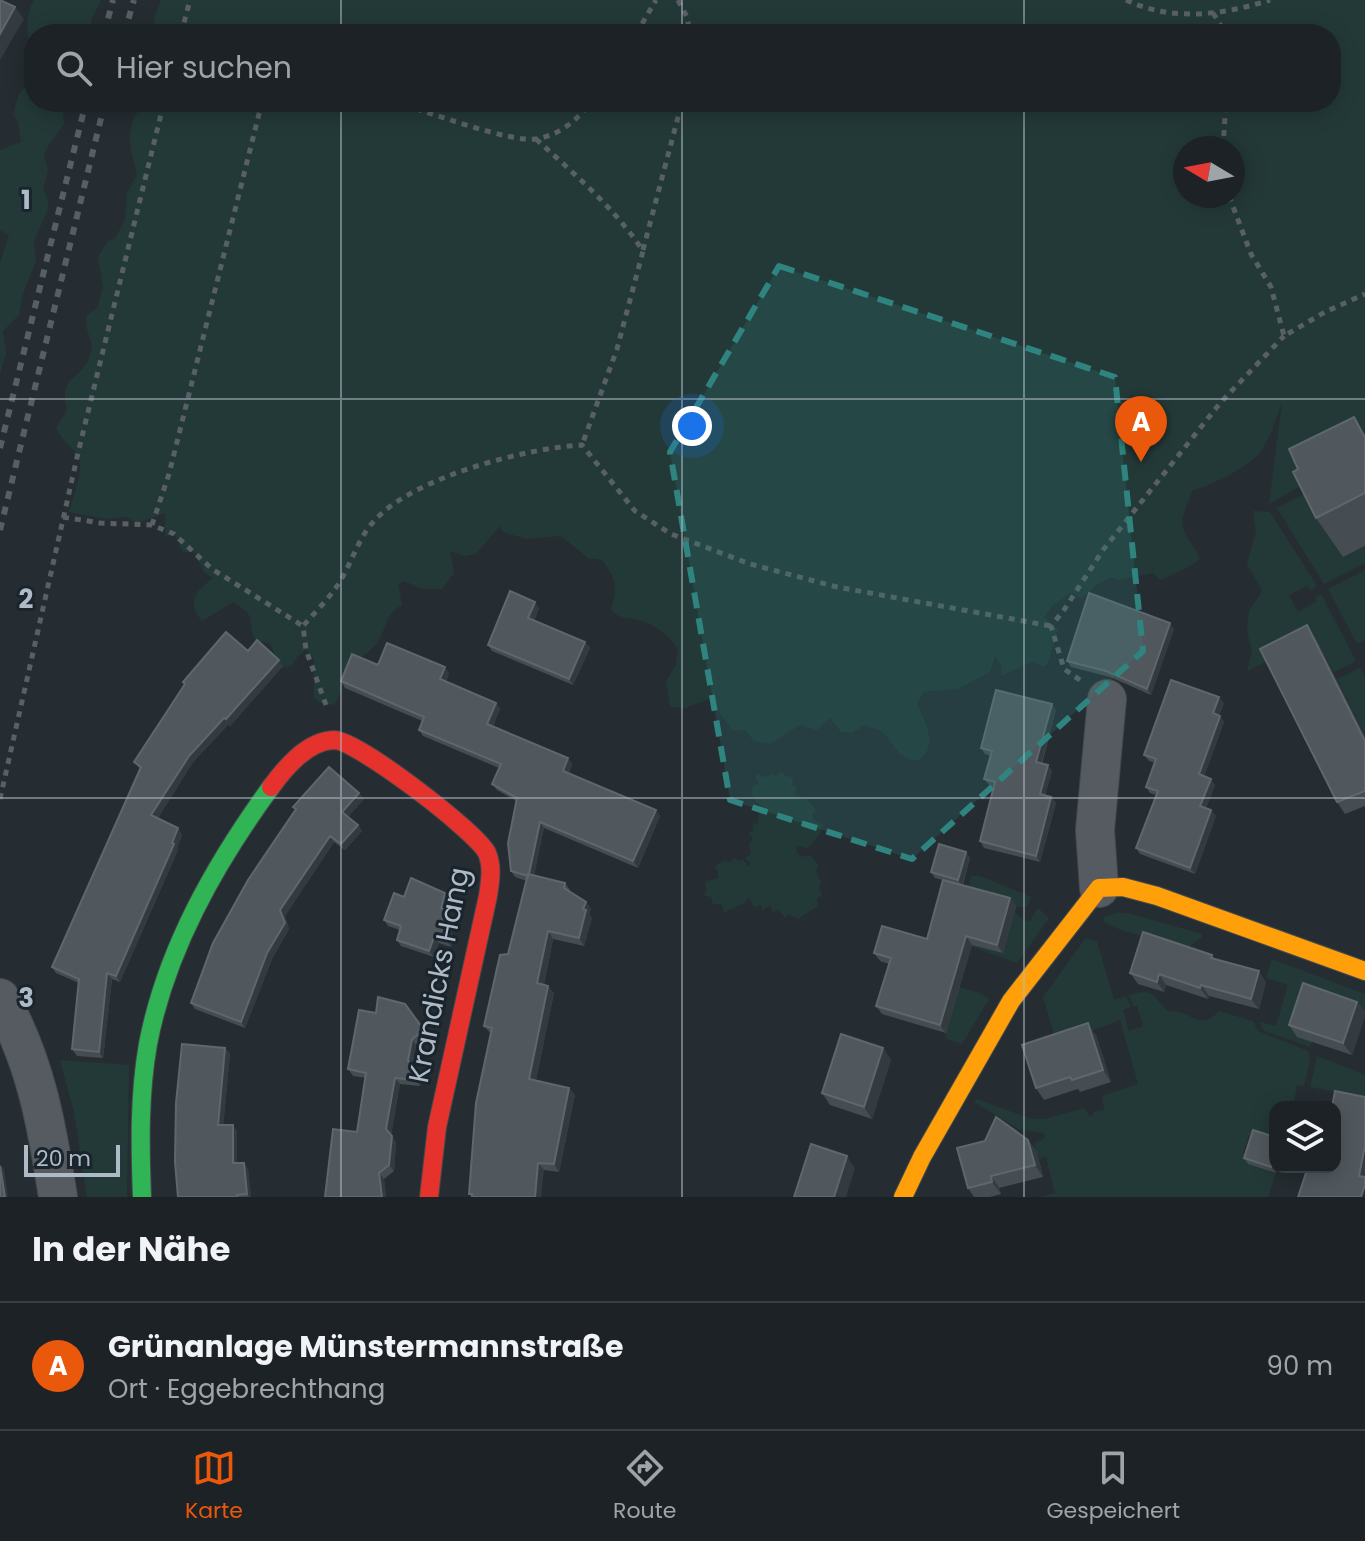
<!DOCTYPE html>
<html lang="de">
<meta charset="utf-8">
<style>
:root{--surface:#1c2226;--page:#252a2e;--text:#f1f3f6;--muted:#a0a4a7;--line:#3a3f43;--accent:#ea580c}
body{margin:0;font-family:Poppins,sans-serif;background:var(--page);color:var(--text)}
.controls{position:absolute;right:24px;bottom:24px;display:grid;overflow:hidden;border-radius:16px;box-shadow:0 4px 20px #0003}
.controls button{width:72px;height:72px;display:grid;place-items:center;padding:0;border:0;border-bottom:2px solid var(--line);background:var(--surface);color:var(--text);font:40px sans-serif}
.compass{position:absolute;left:1173px;top:136px;width:72px;height:72px;border-radius:50%;background:var(--surface);box-shadow:0 4px 20px #0003;rotate:280deg}
.scale{position:absolute;left:24px;bottom:20px;width:96px;box-sizing:border-box;padding-left:8px;border:4px solid #aebac5;border-top:0;font-size:22px;line-height:28px;white-space:nowrap;color:#aebac5;-webkit-text-stroke:6px #19242c;paint-order:stroke}
.you{position:absolute;left:692px;top:426px;width:28px;height:28px;margin:-20px;border:6px solid #fff;border-radius:50%;background:#1a73e8;box-shadow:0 0 0 12px #1a73e833}
.badge{display:grid;place-items:center;width:52px;height:52px;border-radius:50%;background:var(--accent);color:#fff;font-size:26px;font-weight:700}
.pin{position:absolute;translate:-50% -66px;filter:drop-shadow(0 2px 4px #0008)}
.pin::after{content:'';position:absolute;top:42px;width:28px;height:24px;background:inherit;clip-path:polygon(0 0,100% 0,50% 100%)}
.list{margin:0;padding:0;list-style:none}
h2{display:flex;justify-content:space-between;align-items:center;height:104px;margin:0;padding:0 32px;font-size:34px}
h2 small{font-size:26px;font-weight:400;color:var(--muted)}
.list li{display:grid;grid-template-columns:52px 1fr auto;gap:24px;align-items:center;box-sizing:border-box;height:128px;padding:0 32px;border-top:2px solid var(--line)}
.list b{display:block;font-size:30px;white-space:nowrap}
.list p{margin:0;font-size:26px;white-space:nowrap;color:var(--muted)}
.list em{font-size:26px;font-style:normal;color:var(--muted)}
.icon{flex:none;width:44px;height:44px;fill:none;stroke:currentColor;stroke-width:2;stroke-linecap:round;stroke-linejoin:round}
.map{position:relative;flex:none;width:1365px;height:1197px;overflow:hidden}
.search{position:absolute;background:var(--surface);box-shadow:0 4px 20px #0003;left:24px;right:24px;top:24px;height:88px;display:flex;align-items:center;gap:20px;box-sizing:border-box;padding:0 28px;border-radius:32px;color:var(--muted);font-size:30px}
.sheet{height:232px;background:var(--surface)}
nav{display:flex;justify-content:space-around;align-items:center;box-sizing:border-box;height:112px;border-top:2px solid var(--line);background:var(--surface);font-size:22px;color:var(--muted)}
nav a{display:grid;justify-items:center;gap:4px}
nav .on{color:var(--accent)}
.map>svg:first-child{display:block}
.green{fill:#233938;fill-rule:evenodd}
.lines{fill:none;stroke-linecap:round;stroke-linejoin:round}
.street-casing{stroke:#43494d;stroke-width:40}
.fast-casing{stroke:#43494d;stroke-width:20}
.slow-casing{stroke:#43494d;stroke-width:20}
.jam-casing{stroke:#43494d;stroke-width:20}
.path{stroke:#586065;stroke-width:5;stroke-dasharray:6 6;stroke-linecap:butt}
.street{stroke:#565b61;stroke-width:38}
.fast{stroke:#30b455;stroke-width:18}
.slow{stroke:#ff9f0a;stroke-width:18}
.jam{stroke:#e5322d;stroke-width:18}
.rail{stroke:#585f64;stroke-width:6;stroke-dasharray:8 8;stroke-linecap:butt}
.wall{fill:#454c52}
.shaded-wall{fill:#333b40}
.building{fill:#50585e;stroke:#5f676e;stroke-width:2}
.marked{fill:#2f847f;fill-opacity:0.2;stroke:#2f847f;stroke-width:6;stroke-dasharray:16 10;stroke-linejoin:round}
.grid{fill:none;stroke:#aebac5;stroke-width:2;stroke-opacity:0.55}
.labels{text-anchor:middle;dominant-baseline:central;stroke-width:6;stroke-linejoin:round;paint-order:stroke}
.street-label{font-size:28px;fill:#aebac5;stroke:#19242c}
.grid-label{font-size:26px;text-anchor:middle;font-weight:bold;fill:#aebac5;stroke:#19242c;stroke-width:6;stroke-linejoin:round;paint-order:stroke}
</style>
<div class="map">
<svg width="1365" height="1197" viewBox="0 0 1365 1197">
<rect width="100%" height="100%" fill="#252d32"/>
<path class="green" d="M34,0H101L92,18L89,34H34V51C25,38 25,15 34,0Z
M161,0H1365V462L1314,478L1269,504L1282,403C1276,418 1271,436 1262,450C1252,465 1211,486 1193,490C1187,505 1177,521 1186,535C1191,544 1196,549 1200,559C1186,570 1176,572 1160,580L1153,573L1118,580L1111,577L1095,586L1082,599L1071,593L1053,605L1044,617L1058,629L1048,663L1044,667L1032,662L1001,676V665L995,656L990,672L958,689L924,692L917,703C925,721 940,748 917,761C893,757 895,740 879,730C874,728 869,727 865,725L852,733L841,732L830,718L817,730L800,725L770,744L754,741L745,730L733,731L709,699L685,708L670,707L666,681L676,665L678,649C669,636 657,626 642,621C628,616 624,622 611,610C618,587 617,580 602,560L588,558L561,536L526,539L503,532L500,526L476,554L464,556L450,551L454,573L442,589H423L404,581L398,584L402,605C383,616 388,627 377,643C369,653 357,660 347,668L341,692L334,705L321,703L314,698V659L306,650L298,656L291,666L281,668L270,643L256,641C243,621 263,620 233,602L202,621C186,602 195,592 213,578L204,572L194,552H183L174,534L165,536V513L138,523L126,517L106,519L69,512C73,496 88,464 75,451C66,442 61,439 56,427L67,410C57,373 85,382 91,351C94,338 83,332 87,315L97,308L103,288L98,257L107,242L115,238L125,220L127,193L137,175C133,156 126,140 133,120C136,113 141,110 142,102H1331V34H156L154,19ZM1185,148H1233V196H1185Z
M34,76V102H62L64,124L46,149L44,157L48,170L43,189L48,200V209L34,241L36,261L23,294L19,315L3,331L6,353L0,375V263L9,235L0,230V150L21,142L18,121L13,115L19,94Z
M1316,488L1345,556L1365,547V563L1324,584L1277,508Z
M1253,511L1270,512L1317,586L1311,591L1307,586L1289,595L1298,612L1317,601L1315,598L1321,594L1356,661L1334,672L1315,638L1247,671L1252,651L1247,632L1249,611L1262,591L1247,564L1256,532Z
M1365,570V640L1357,644L1328,589Z
M1360,668L1365,677V735L1337,679Z
M781,771L786,776L793,777L792,784L797,788L795,795L799,794V799L804,797C808,802 813,804 816,811L812,815L814,820L822,824L821,833L808,848L798,846L796,850L801,857L810,855L818,865L816,872L821,882L819,888L822,894L817,899L818,906L798,919L788,914L786,918L778,910L773,912L770,906L762,910L761,905L754,907L749,897L744,904L738,905L734,909H730L725,913L721,904H713L711,897L703,895L707,890L705,885L707,881L718,878V870L715,869L717,864L726,860L729,863L734,858L739,861L743,859L749,867L750,863L745,858L751,854L749,845L753,839L748,833L753,830V823L757,824L759,814L765,808C756,803 749,796 753,786L759,783L755,778L757,774L764,777L773,774L775,776Z
M972,876H980L1031,897L1027,907H1016L1015,912L1023,920L1030,921L1038,908L1049,918L1017,963L972,947L966,893Z
M1116,913H1128L1202,934V937L1186,949L1121,930L1103,921L1104,917Z
M1085,939L1097,941L1114,1000L1126,996L1131,1007L1123,1010L1129,1031L1143,1026L1137,1006H1133L1129,995C1155,987 1152,996 1168,1011C1173,1012 1178,1011 1182,1013C1197,1019 1204,1027 1219,1011L1253,1021L1258,1031L1308,1051L1310,1061L1304,1086L1297,1085L1293,1107H1275V1142L1249,1135L1243,1153L1251,1157L1249,1164L1276,1173L1268,1197H1042L1055,1193L1046,1157L1039,1159L1034,1143L1045,1138L1044,1133L1018,1129L974,1102L976,1099L1032,1119H1044L1084,1108L1090,1117L1094,1112L1104,1110L1102,1096L1138,1084L1120,1020L1057,1044L1043,997Z
M1272,959L1365,994V1013L1312,1042L1310,1047L1264,1031L1259,1022L1276,1026L1288,985L1266,978Z
M896,970L963,972L960,987L980,993L989,999L962,1044L947,1039L945,1033L882,1014Z
M1317,1056L1365,1075V1098L1310,1087Z
M60,1060L129,1065L127,1197H87L74,1112Z"/>
<g class="lines">
<g class="street-casing">
<path id="street" d="M1099,888L1095,830L1107,699
M0,998C36,1062 47,1126 58,1197"/>
</g>
<g class="fast-casing">
<path id="fast" d="M142,1197C140,1146 139,1095 148,1044C166,950 215,864 271,787"/>
</g>
<g class="slow-casing">
<path id="slow" d="M903,1197L922,1157L1011,1001L1099,888L1123,887L1157,896L1365,971"/>
</g>
<g class="jam-casing">
<path id="jam" d="M271,787C285,768 307,741 334,740C357,740 477,832 487,853C493,867 490,882 488,896L437,1127L429,1197"/>
</g>
<path class="path" d="M678,0L687,17L690,34
M1126,0C1172,22 1223,15 1270,0
M1213,13L1226,34
M181,34L190,0
M636,34L656,0
M393,102C424,110 510,143 536,139C560,135 577,120 591,102
M536,139C574,174 614,207 643,251L617,349L582,445
M1223,148L1226,102
M1229,196L1251,254L1271,287L1284,336L1325,312L1365,294
M643,250L682,102
M63,517L100,523L152,525L174,534L212,569L303,626
M152,525L169,474L262,102
M1080,680L1064,669L1051,626L1064,610L1103,550L1221,402L1284,336
M326,705L306,650L303,626C315,612 329,599 339,583C352,563 358,537 376,519C415,477 526,448 582,445L635,511L671,534L750,564L837,587L1051,626
M0,799L78,453L164,102"/>
<use href="#street" class="street"/>
<use href="#fast" class="fast"/>
<use href="#slow" class="slow"/>
<use href="#jam" class="jam"/>
<path class="rail" d="M104,34L113,0
M124,34L134,0
M0,448L86,102
M0,530L105,102"/>
</g>
<path class="wall" d="M1365,433V546L1343,557L1316,518Z
M539,608L534,621L585,642L590,648L573,685L492,651L488,645Z
M1174,629L1151,695L1110,677L1071,667L1067,661Z
M1315,637L1365,737V806L1345,814L1337,802Z
M248,651L283,666L230,726L229,724L193,762L158,818L178,828L182,835L177,848L178,850L120,982L112,979L103,1058L77,1056L72,1049L79,983L56,973L52,967L140,769L134,762Z
M378,665L449,673L446,682L496,703L500,709L493,726L568,758L572,764L569,773L660,816L638,868L544,828L534,875L565,883L570,890V892L586,902L591,909L589,914L592,918L584,946L553,939L544,985L554,993L536,1080L569,1088L575,1095L559,1172L544,1170L472,1197L469,1194L491,1034L484,1026L508,954L527,881L515,877L511,871L516,801L497,790L492,784L499,768L423,736L419,730L422,721L345,688L341,681Z
M1224,703L1219,715L1224,722L1204,776L1215,785L1206,808L1211,810L1216,816L1195,874L1140,854L1136,848L1156,795L1150,793L1146,787L1155,763L1149,761L1144,755Z
M1056,710L1042,764L1052,771L1045,795L1051,797L1056,803L1040,862L984,848L980,841L994,787L989,785L984,779L991,756L985,754L981,748Z
M359,793L364,799L348,817L358,825L362,831L345,850L334,842L285,916L289,929L272,959L245,1028L195,1009L191,1003L295,810L293,807Z
M966,852L970,858L963,885L1010,898L1016,906L1003,953L972,945L946,1033L882,1014L876,1006L889,964L880,961L874,953L927,939L943,880L935,878L931,872Z
M445,893L450,899L446,912L448,915L453,938L451,947L439,943L434,957L401,946L397,940L400,930L388,926L384,920L404,897Z
M1212,955L1215,959L1266,982L1259,1009L1209,996L1208,999L1166,985L1164,992L1138,984L1130,973Z
M1357,1002L1365,1012V1016L1352,1055L1297,1037L1289,1025Z
M405,1004L428,1037L416,1045L414,1056L413,1066L422,1080L420,1086L400,1084L391,1135L396,1143L394,1171L384,1179L386,1197L357,1132L366,1078L353,1076L348,1069L376,1013Z
M1096,1035L1111,1082L1080,1092L1078,1089L1044,1100L1036,1088Z
M225,1048L230,1054L223,1125H233L237,1132V1163L248,1169L251,1197H178Z
M883,1048L891,1060L872,1119L830,1105L822,1093Z
M1275,1137L1276,1173L1248,1164L1244,1158Z
M1028,1140L1037,1152L1043,1177L999,1188L1001,1194L990,1197H974L968,1188Z"/>
<path class="shaded-wall" d="M15,7L24,19L0,60V34Z
M535,602L539,608L532,624L528,618Z
M1170,623L1174,629L1151,695L1147,689Z
M1307,625L1315,637L1365,737V741Z
M585,642L590,648L573,685L569,679Z
M279,660L283,666L230,726L226,719Z
M445,667L449,673L444,685L440,679Z
M1219,697L1224,703L1218,719L1213,713Z
M496,703L500,709L491,730L487,724Z
M1052,704L1056,710L1040,768L1036,762Z
M1220,716L1224,722L1203,780L1199,774Z
M224,718L229,724L193,762L156,821L151,815L189,756Z
M568,758L572,764L567,777L563,771Z
M1048,765L1052,771L1044,800L1040,794Z
M1211,779L1215,785L1204,812L1200,806Z
M359,793L364,799L347,818L342,812Z
M1051,797L1056,803L1040,862L1036,856Z
M656,810L660,816L638,868L633,861Z
M1211,810L1216,816L1195,874L1190,868Z
M540,822L544,828L533,882L529,876Z
M358,825L362,831L345,850L341,844Z
M178,828L182,835L177,848L178,850L120,982L116,976Z
M330,836L334,842L285,916L289,929L272,959L245,1028L241,1022L280,910Z
M966,852L970,858L962,886L958,880Z
M445,893L450,899L446,912L448,915L453,938L451,947L447,941L441,908Z
M1010,898L1016,906L1003,953L997,945Z
M586,902L591,909L589,914L592,918L584,946L579,938L583,909Z
M548,931L553,939L543,991L537,983Z
M966,936L972,945L946,1033L940,1025Z
M434,937L439,943L434,957L429,951Z
M1259,971L1266,982L1259,1009L1251,999Z
M107,973L112,979L103,1058L99,1052Z
M1159,974L1166,985L1164,992L1157,982Z
M1201,985L1209,996L1208,999L1200,988Z
M548,986L554,993L535,1086L529,1079Z
M1357,1002L1365,1012V1016L1352,1055L1343,1043Z
M1088,1023L1096,1035L1111,1082L1103,1070Z
M412,1039L416,1045L413,1066L422,1080L420,1086L416,1080L408,1060Z
M225,1048L230,1054L223,1131L218,1125Z
M883,1048L891,1060L872,1119L864,1107Z
M395,1078L400,1084L391,1135L386,1129Z
M569,1088L575,1095L559,1172L554,1164Z
M233,1125L237,1132V1169L233,1163Z
M392,1136L396,1143L394,1171L389,1165Z
M1028,1140L1037,1152L1043,1177L1035,1165Z
M1365,1146V1184L1359,1176Z
M1275,1155V1167H1278L1276,1173L1271,1167Z
M847,1156L855,1168L846,1197H834Z
M244,1163L248,1169L251,1197H249L247,1194Z
M538,1163L544,1170L541,1197H535Z
M0,1164L4,1169L8,1197H5Z
M379,1173L384,1179L386,1197H382Z
M991,1176L999,1188L1001,1194L992,1182Z"/>
<path class="building" d="M0,0L15,7L0,34Z
M1354,417L1364,436H1365V493L1316,518L1293,472L1298,469L1289,449Z
M510,591L535,602L528,618L585,642L569,679L488,645Z
M1089,593L1170,623L1147,689L1106,671L1067,661Z
M1307,625L1365,741V791L1337,802L1260,649Z
M226,632L248,651L257,640L279,660L226,719L224,718L189,756L151,815L178,828L172,843L174,844L116,976L107,973L99,1052L72,1049L79,979L52,967L141,767L134,762L185,684L183,682Z
M387,643L445,667L440,679L496,703L487,724L568,758L563,771L656,810L633,861L540,822L529,874L528,876L511,871L508,843L517,798L492,784L501,764L419,730L424,717L341,681L352,654L378,665Z
M1171,680L1219,697L1213,713L1220,716L1199,774L1211,779L1200,806L1211,810L1190,868L1136,848L1158,791L1146,787L1156,759L1144,755Z
M996,690L1052,704L1036,762L1048,765L1040,794L1051,797L1036,856L980,841L995,782L984,779L992,751L981,748Z
M329,767L359,793L342,812L358,825L341,844L330,836L280,910L285,923L267,953L241,1022L191,1003L213,943L248,880L296,809L293,807Z
M939,844L966,852L958,880L931,872Z
M528,874L565,883L564,888L586,902L583,909L586,910L579,938L548,931L537,983L548,986L529,1079L569,1088L554,1164L538,1163L535,1197H472V1194H469L476,1103L492,1028L484,1026L500,955L508,954Z
M411,878L445,893L441,908L443,909L449,932L447,941L434,937L429,951L397,940L401,926L384,920L394,893L404,897Z
M943,880L1010,898L997,945L966,936L940,1025L876,1006L891,958L874,953L882,926L927,939Z
M1143,932L1212,955L1211,958L1259,971L1251,999L1201,985L1200,988L1159,974L1157,982L1130,973Z
M1303,983L1357,1002L1343,1043L1289,1025Z
M378,997L405,1004L424,1030L412,1039L410,1050L408,1060L417,1074L416,1080L395,1078L386,1129L392,1136L389,1165L379,1173L382,1197H325L333,1129L357,1132L366,1073L348,1069L359,1010L376,1013Z
M1088,1023L1103,1070L1072,1080L1070,1077L1036,1088L1022,1045Z
M841,1034L883,1048L864,1107L822,1093Z
M182,1044L225,1048L218,1125H233V1163H244L247,1194L237,1195V1197H178L175,1162L176,1103Z
M1335,1091L1365,1097V1146L1359,1176L1365,1177V1185L1361,1197H1298L1308,1167H1335V1107H1332Z
M996,1117L1028,1140L1035,1165L991,1176L992,1182L968,1188L957,1148L985,1141Z
M1253,1130L1275,1137V1155L1271,1167L1244,1158Z
M811,1144L847,1156L834,1197H794Z
M0,1166L5,1197H0Z"/>
<path class="marked" d="M779,266L1115,377L1143,651L912,859L730,800L670,452Z"/>
<path class="grid" d="M341,0V34M682,0V34M1024,0V34M341,102V1197M682,102V1197M1024,102V1197M0,399H1365M0,798H1365"/>
<g class="labels">
<g class="street-label">
<text transform="translate(439 975) rotate(-79)">Krandicks Hang</text>
</g>
</g>
<g class="grid-label">
<text x="26" y="209">1</text>
<text x="26" y="608">2</text>
<text x="26" y="1007">3</text>
</g>
</svg>
<div class="controls">
<button><svg class="icon" aria-label="layers" viewBox="0 0 24 24"><path d="M12 4l9 5-9 5-9-5zM3 14l9 5 9-5"/></svg></button>
</div>
<svg class="compass" viewBox="-18 -18 36 36"><path d="M0-13l5 13h-10z" fill="#e53935"/><path d="M0 13l5-13h-10z" fill="#a0a4a7"/></svg>
<div class="scale">20 m</div>
<div class="you"></div>
<div class="pin badge" style="left:1141px;top:462px">A</div>
<div class="search"><svg class="icon" aria-label="search" viewBox="0 0 24 24"><circle cx="10" cy="10" r="6"/><path d="M15 15l6 6"/></svg>Hier suchen</div>
</div>
<section class="sheet">
<h2>In der Nähe<small></small></h2>
<ul class="list">
<li><span class="badge">A</span><div><b>Grünanlage Münstermannstraße</b><p>Ort · Eggebrechthang</p></div><em>90 m</em></li>
</ul>
</section>
<nav>
<a class="on"><svg class="icon" aria-label="map" viewBox="0 0 24 24"><path d="M3 6l6-2 6 2 6-2v14l-6 2-6-2-6 2zM9 4v14M15 6v14"/></svg>Karte</a>
<a><svg class="icon" aria-label="directions" viewBox="0 0 24 24"><path d="M12 3l9 9-9 9-9-9zM9 14v-3h6M13 9l2 2-2 2"/></svg>Route</a>
<a><svg class="icon" aria-label="saved" viewBox="0 0 24 24"><path d="M7 4h10v16l-5-4-5 4z"/></svg>Gespeichert</a>
</nav>
